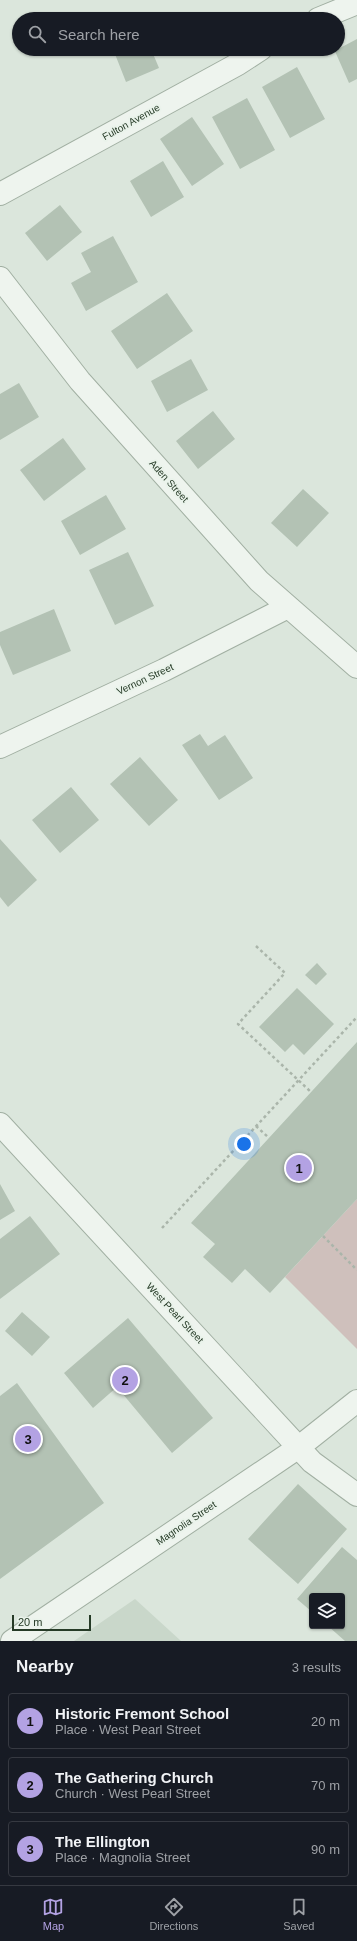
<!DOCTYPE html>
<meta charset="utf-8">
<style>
:root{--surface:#171b24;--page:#20242c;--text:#f1f3f6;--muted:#9ea1a6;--line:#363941;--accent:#b3a2e3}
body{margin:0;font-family:Arial,sans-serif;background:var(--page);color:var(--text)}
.controls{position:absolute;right:12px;bottom:12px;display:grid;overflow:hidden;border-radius:4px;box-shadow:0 1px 3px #0004}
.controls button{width:36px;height:36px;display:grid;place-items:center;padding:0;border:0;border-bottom:1px solid var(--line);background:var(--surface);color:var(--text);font:20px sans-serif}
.scale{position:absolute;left:12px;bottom:10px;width:79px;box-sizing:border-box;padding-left:4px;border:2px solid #263b27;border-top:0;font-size:11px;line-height:14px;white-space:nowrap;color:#263b27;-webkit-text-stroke:3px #eaf3eb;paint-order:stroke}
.you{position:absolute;left:244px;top:1144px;width:14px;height:14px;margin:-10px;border:3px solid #fff;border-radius:50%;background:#1a73e8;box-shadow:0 0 0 6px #1a73e833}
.badge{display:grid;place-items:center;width:26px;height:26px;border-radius:50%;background:var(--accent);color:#111;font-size:13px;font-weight:700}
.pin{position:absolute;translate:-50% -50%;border:2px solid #fff;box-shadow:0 1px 4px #0006}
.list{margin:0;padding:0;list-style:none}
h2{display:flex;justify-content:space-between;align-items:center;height:52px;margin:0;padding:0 16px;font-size:17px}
h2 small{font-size:13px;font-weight:400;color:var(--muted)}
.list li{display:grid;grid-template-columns:26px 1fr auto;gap:12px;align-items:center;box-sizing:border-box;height:56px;margin:0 8px 8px;padding:0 8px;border:1px solid var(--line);border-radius:4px}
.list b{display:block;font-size:15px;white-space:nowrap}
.list p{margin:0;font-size:13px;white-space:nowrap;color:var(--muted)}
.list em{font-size:13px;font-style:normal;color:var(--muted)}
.icon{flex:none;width:22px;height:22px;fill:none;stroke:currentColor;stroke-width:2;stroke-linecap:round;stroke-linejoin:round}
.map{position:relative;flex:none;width:357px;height:1641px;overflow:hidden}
.search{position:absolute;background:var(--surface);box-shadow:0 1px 3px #0004;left:12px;right:12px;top:12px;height:44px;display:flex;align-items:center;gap:10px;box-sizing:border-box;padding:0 14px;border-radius:22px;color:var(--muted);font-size:15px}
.sheet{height:244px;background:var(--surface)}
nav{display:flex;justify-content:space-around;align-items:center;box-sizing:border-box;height:56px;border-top:1px solid var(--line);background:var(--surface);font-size:11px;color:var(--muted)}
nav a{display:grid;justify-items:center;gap:2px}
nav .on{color:var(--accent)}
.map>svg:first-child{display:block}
.built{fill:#c9d7ca}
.green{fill:#cfc0bc}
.building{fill:#b3c2b4}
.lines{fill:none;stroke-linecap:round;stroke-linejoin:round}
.minor-casing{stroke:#a1afa2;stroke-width:24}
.tertiary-casing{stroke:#a1afa2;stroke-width:24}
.path{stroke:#aab5aa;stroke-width:2.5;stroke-dasharray:3 3;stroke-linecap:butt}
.minor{stroke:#eef4ee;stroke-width:22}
.tertiary{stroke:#eef4ee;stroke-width:22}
.labels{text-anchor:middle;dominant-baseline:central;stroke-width:4;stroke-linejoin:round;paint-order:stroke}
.street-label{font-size:10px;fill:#263b27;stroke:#eaf3eb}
</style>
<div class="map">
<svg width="357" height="1641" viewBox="0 0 357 1641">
<rect width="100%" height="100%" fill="#dbe6dc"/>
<path class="built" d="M135,1599L181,1641H74Z"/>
<path class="green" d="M357,1199V1349L285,1277Z"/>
<path class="building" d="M137,13L139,19H121Z
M357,39V79L349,83L334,49H338Z
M113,49H151L159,68L126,82Z
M297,67L325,119L290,138L262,87Z
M247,98L275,150L240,169L212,117Z
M192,117L224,164L192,186L160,139Z
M163,161L184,197L151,217L130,181Z
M60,205L82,232L47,261L25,233Z
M113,236L138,282L86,311L71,283L91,272L81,253Z
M167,293L193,331L137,369L111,331Z
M191,359L208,390L167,412L151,381Z
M19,383L39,417L0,440V394Z
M213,411L235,439L198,469L176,441Z
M63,438L86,469L44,501L20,470Z
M303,489L329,513L297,547L271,523Z
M106,495L126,529L80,555L61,521Z
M128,552L154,606L115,625L89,570Z
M54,609L71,651L13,675L0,645V632Z
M200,734L208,746L225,735L253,778L219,800L182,745Z
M140,757L178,800L149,826L110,784Z
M71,787L99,820L60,853L32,820Z
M0,839L37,880L8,907L0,897Z
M317,963L327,974L316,985L305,975Z
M297,988L334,1024L304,1055L293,1044L285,1052L259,1027Z
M357,1042V1199L270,1293L245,1269L232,1283L203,1257L215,1244L191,1223Z
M0,1184L15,1211L0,1220Z
M30,1216L60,1254L0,1299V1239Z
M22,1312L50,1337L32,1356L5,1331Z
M128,1318L213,1418L172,1453L117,1387L93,1408L64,1373Z
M17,1383L104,1503L0,1579V1396Z
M298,1484L347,1529L298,1584L248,1539Z
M342,1547L357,1560V1641H345L328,1626H342V1596H312V1612L297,1599Z"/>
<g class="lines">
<g class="minor-casing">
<path id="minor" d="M318,19L357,3
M0,194L238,64L261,49
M0,278L80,381L259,581L357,667
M0,747L164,670L288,607"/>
</g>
<g class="tertiary-casing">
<path id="tertiary" d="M0,1124L312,1462L357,1495
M12,1641L299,1447L357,1401"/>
</g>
<path class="path" d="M256,946L285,973L238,1024L311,1092
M256,1126L269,1138
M162,1228L357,1017
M323,1236L357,1270"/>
<use href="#minor" class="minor"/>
<use href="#tertiary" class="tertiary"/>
</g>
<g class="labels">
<g class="street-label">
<text transform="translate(131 122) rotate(-29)">Fulton Avenue</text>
<text transform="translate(169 481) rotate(48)">Aden Street</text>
<text transform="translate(145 679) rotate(-25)">Vernon Street</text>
<text transform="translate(175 1313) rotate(47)">West Pearl Street</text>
<text transform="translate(186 1523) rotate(-34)">Magnolia Street</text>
</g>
</g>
</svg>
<div class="controls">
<button><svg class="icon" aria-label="layers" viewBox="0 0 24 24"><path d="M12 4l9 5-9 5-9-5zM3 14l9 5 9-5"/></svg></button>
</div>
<div class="scale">20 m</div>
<div class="you"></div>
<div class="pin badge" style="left:299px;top:1168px">1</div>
<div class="pin badge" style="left:125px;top:1380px">2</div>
<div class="pin badge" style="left:28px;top:1439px">3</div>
<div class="search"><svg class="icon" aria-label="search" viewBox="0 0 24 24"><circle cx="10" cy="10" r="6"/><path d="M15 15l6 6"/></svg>Search here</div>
</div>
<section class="sheet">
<h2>Nearby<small>3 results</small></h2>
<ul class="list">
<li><span class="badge">1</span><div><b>Historic Fremont School</b><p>Place · West Pearl Street</p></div><em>20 m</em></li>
<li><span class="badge">2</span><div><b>The Gathering Church</b><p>Church · West Pearl Street</p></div><em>70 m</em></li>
<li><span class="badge">3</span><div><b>The Ellington</b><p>Place · Magnolia Street</p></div><em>90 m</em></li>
</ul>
</section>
<nav>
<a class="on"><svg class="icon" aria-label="map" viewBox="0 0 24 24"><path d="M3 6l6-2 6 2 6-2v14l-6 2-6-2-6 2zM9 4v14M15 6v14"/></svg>Map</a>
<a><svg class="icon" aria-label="directions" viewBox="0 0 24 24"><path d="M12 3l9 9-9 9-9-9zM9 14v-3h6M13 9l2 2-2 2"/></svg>Directions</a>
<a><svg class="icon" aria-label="saved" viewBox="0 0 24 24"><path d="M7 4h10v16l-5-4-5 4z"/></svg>Saved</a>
</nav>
